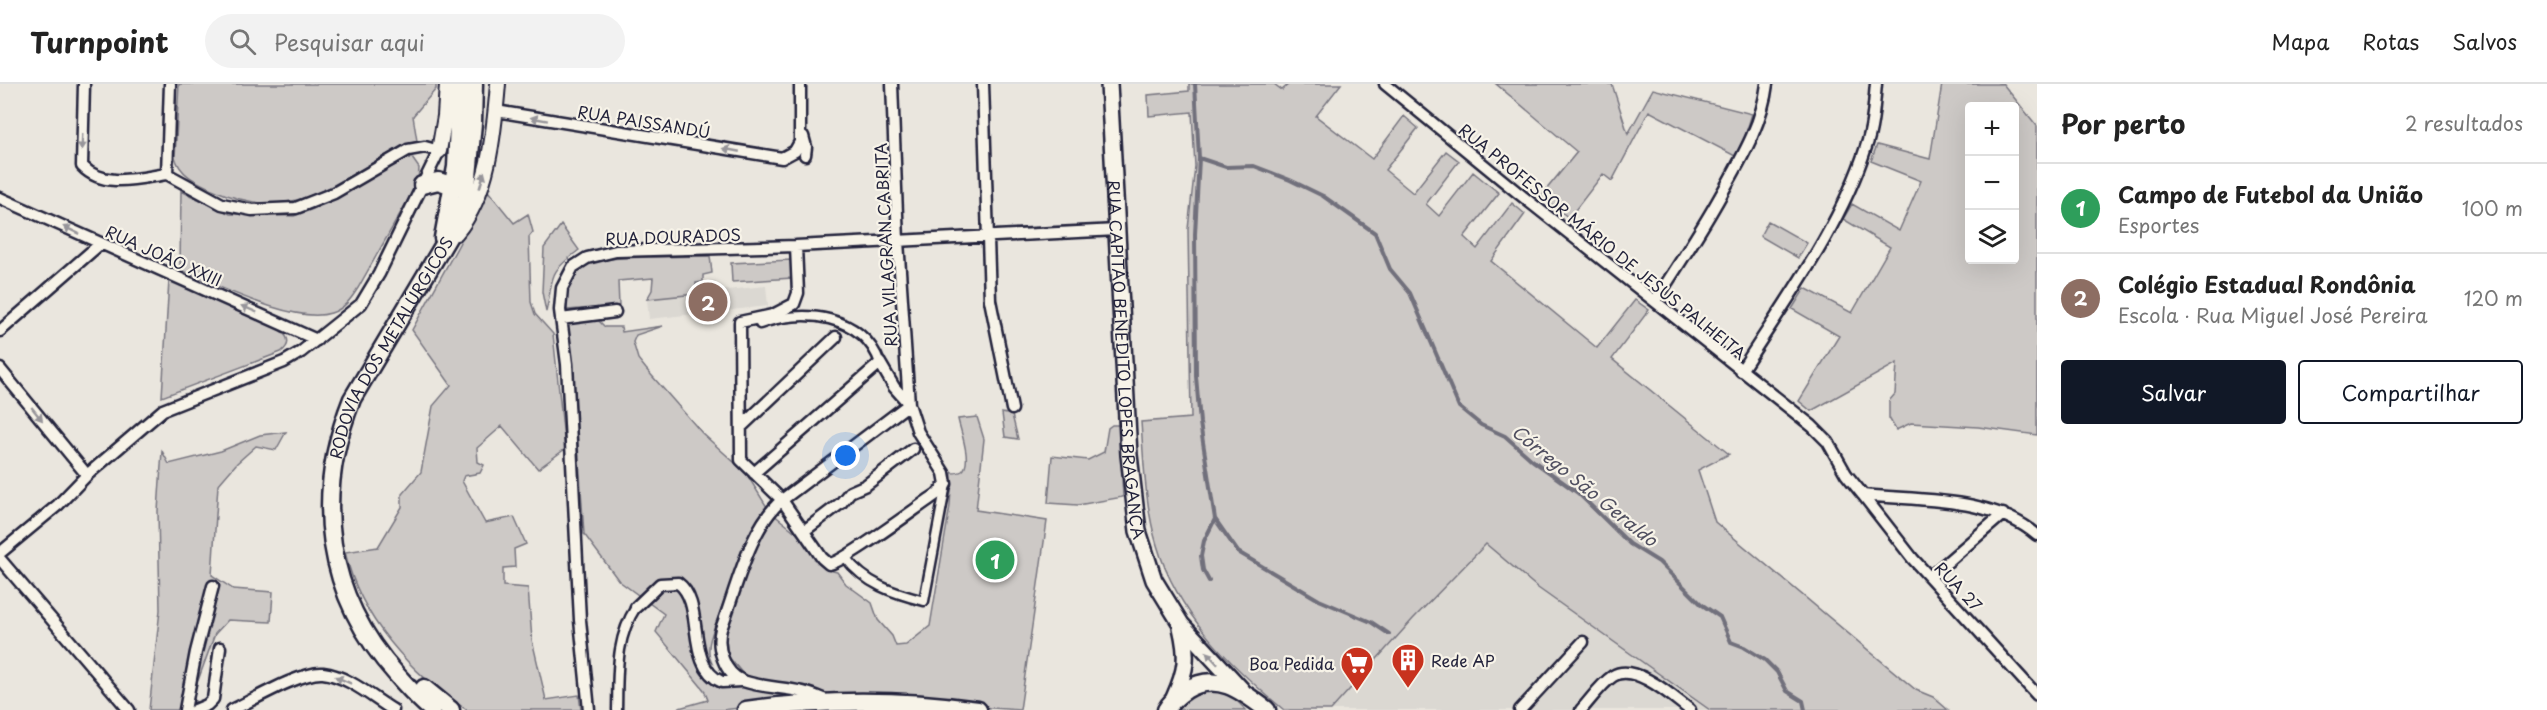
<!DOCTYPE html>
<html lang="pt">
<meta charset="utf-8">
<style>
:root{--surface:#fff;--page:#f2f2f2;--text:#222;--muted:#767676;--line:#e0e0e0;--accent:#111827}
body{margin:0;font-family:"Playpen Sans",sans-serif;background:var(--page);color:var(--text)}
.controls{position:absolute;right:18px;top:18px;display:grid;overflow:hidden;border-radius:6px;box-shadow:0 6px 24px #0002}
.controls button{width:54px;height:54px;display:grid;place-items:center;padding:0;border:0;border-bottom:2px solid var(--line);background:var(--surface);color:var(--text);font:30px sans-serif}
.you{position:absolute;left:846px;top:372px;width:21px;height:21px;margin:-15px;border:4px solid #fff;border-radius:50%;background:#1a73e8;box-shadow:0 0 0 9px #1a73e833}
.badge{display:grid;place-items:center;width:39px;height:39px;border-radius:50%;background:var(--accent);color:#fff;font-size:20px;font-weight:700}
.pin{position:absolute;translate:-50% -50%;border:3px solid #fff;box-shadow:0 2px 6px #0006}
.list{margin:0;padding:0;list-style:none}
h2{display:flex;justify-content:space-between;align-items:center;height:78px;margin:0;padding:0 24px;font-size:26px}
h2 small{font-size:20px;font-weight:400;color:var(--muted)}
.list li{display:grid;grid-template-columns:39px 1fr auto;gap:18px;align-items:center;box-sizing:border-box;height:90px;padding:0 24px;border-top:2px solid var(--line)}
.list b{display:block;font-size:22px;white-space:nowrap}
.list p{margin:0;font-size:20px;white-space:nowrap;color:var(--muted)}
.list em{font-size:20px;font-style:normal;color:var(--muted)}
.actions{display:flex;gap:12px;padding:18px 24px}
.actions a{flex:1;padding:14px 0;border:2px solid var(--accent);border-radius:6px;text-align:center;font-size:21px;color:var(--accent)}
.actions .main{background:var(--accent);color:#fff}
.icon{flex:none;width:33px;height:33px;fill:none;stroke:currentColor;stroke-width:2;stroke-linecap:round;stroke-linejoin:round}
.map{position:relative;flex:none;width:2037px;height:626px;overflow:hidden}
header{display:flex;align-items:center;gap:36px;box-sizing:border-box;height:84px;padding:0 30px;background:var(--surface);border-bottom:2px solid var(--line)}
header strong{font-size:28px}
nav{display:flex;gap:33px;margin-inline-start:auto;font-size:21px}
.search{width:420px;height:54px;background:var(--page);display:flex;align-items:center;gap:15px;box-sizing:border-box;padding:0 21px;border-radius:33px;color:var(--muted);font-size:22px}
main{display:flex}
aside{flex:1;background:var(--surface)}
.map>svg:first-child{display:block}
.built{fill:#dbd8d2}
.green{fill:#cdc9c6;stroke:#787680;stroke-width:1.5;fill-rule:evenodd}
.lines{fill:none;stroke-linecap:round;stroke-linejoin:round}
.stream{stroke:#716f7b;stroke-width:4}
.pedestrian-casing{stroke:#22223b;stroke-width:13}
.minor-casing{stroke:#22223b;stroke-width:15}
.tertiary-casing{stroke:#22223b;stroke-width:18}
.secondary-casing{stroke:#22223b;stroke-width:20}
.primary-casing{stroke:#22223b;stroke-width:21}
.pedestrian{stroke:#f7f3e8;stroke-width:8}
.minor{stroke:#f7f3e8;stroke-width:10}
.tertiary{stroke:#f7f3e8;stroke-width:14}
.secondary{stroke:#f7f3e8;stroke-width:15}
.primary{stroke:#f7f3e8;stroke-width:16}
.oneway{fill:#97959a}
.labels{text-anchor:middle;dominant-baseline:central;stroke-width:4.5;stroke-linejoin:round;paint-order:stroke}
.street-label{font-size:16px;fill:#22223b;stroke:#f7f3e8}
.poi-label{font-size:16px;fill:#22223b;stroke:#f7f3e8;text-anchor:start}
.water-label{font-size:18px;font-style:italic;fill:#504f60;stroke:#f7f3e8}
</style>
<header>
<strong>Turnpoint</strong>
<div class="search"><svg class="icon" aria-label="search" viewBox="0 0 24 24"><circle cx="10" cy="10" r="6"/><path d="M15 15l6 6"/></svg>Pesquisar aqui</div>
<nav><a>Mapa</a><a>Rotas</a><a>Salvos</a></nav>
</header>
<main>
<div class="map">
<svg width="2037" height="626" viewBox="0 0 2037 626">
<rect width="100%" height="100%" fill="#eae6de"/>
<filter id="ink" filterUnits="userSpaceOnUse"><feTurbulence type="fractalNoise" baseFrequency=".0167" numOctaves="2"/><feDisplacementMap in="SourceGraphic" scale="12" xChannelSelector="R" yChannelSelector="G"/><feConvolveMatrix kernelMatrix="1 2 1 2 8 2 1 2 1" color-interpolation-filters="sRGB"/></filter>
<g filter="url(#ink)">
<path class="built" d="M715,197L717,207L766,202L768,222L649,235L647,215L696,210L695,199Z
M1486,460L1538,504L1710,626H1331L1413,535Z"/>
<path class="green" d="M179,0H436V5L413,32L417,57C341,86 304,147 212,105C197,98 180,91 175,73Z
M1189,0H1274L1282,6L1289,0H1341L1316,32L1372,75L1404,32L1418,44L1385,86L1413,109L1446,67L1459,77L1426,120L1439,132L1473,88L1499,109L1464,153L1477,165L1512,119L1525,130L1491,177L1597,264L1635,216L1649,226L1612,275L1729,370L1698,386L1715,438L1916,606L1933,613L1948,626H1710L1538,504L1486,460L1413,535L1331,626H1284C1231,582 1177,530 1157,461C1145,422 1144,379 1141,338L1191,334L1188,145L1195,82L1192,28L1149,32L1148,11L1189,7Z
M1496,0H1612L1628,50L1653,5L1752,30L1745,52L1735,72L1649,27L1612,97L1603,90L1569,134L1541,112L1577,68Z
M1942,0H2003L2037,42V351L1978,343L1911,339L1896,346L1889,334V317L1895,310L1897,279L1811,327L1799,317L1839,252L1792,225L1805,204L1852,229L1890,163L1843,135L1852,120L1899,147L1921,97L1871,77L1877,61L1930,75ZM2014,22V176H1970V22Z
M412,74L419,84L418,98L358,204C351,215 344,225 331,229C295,241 215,200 180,186L181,107L230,130L294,132L313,125L406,75Z
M488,107L514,139L528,130L533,148L529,153L531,218L535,230L553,250L565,365L538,385L502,342L477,364L478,378L484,381L480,389L464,392L462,397L485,439L514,433L526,460L514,465L515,483L503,484V502L528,504L532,556L546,616L579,611L581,626H467C411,590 360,534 345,468L378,463L402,423V410L421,388L433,322L451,301L412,246Z
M1768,137L1807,159L1798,174L1760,152Z
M561,141L579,166C545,192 555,191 546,228L542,208L544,164Z
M710,172L712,189L703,191V198L696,199V210L647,215L652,206L653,194L618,197L619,222L567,226C560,172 610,174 649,173C669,173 689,172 710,172Z
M791,176L792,194L732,198L731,179Z
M169,196L271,240C283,247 296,257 281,268L162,313Z
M596,234L605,243H621L622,248L663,242L636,251L633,258L638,275L646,285L702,349L746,389L767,423C747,458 731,495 718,533C715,543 709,554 709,564C708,573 714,587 721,593L793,609L794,617L723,626H672L708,616L704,606L656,548L664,530L619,497L584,450L573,285L566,238Z
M1002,329L1012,331L1018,355L1005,353Z
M977,333L984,355L976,426L1047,437L1020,626L833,613L807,602L755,595L743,590L728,572L725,549L757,457L772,429C782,438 793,445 803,455C815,467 818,485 837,488L846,500L872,519L878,536L892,552L896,562L906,561L930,542L950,422L952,389C955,389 959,389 962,387C973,379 960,346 958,335Z
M1112,341H1119L1123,413L1078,421L1048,419L1052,372L1088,376L1104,368L1108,344Z
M286,348L276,366L256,362L237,379L218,401L212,491L233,505L273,508L271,538L228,536L215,550L192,613L202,626H149L160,526L158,427L162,367L169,380L221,367L260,351Z
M1219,606L1232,612L1246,626H1174L1193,608Z"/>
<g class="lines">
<path class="stream" d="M1195,0L1199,74L1195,150L1196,292L1200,339L1215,435L1204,457L1201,472L1203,486L1209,497
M1199,74L1226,83L1254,82L1290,96L1323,112L1375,149L1390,185L1410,209L1459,323L1481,341L1505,352L1532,376L1578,409L1630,460L1659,478L1701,520L1720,533L1731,558L1744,563L1765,576L1777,588L1787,607L1803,617L1805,626
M1215,435L1238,468L1319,516L1371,538L1389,550"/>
<g class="pedestrian-casing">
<path id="pedestrian" d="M758,235L760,240C802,224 863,230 880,279
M845,473C865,500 893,509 924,517L946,400
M617,626C618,590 615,555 636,523"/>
</g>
<g class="minor-casing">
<path id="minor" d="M84,0L82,82C104,105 139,94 167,90
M983,0L990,216L1012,325
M1385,0L1517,108L1812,342L1828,358L1846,390L1863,411
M496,27L782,74L795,67L800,58V0
M803,52L806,63L805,71
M167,90L170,0
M0,114L317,256
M1655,217C1678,182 1701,147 1721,111C1741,75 1762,41 1767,0
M561,235L615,228
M0,247L100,160
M0,285L87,391
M1741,287C1786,216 1840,144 1866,63C1873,43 1874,21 1876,0
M741,343L836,253
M754,389L880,279L894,303L909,320L918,348L944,389L946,400L937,410C920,421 843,479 829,480L822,474L782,416L741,376L740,238L773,231L794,220L798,209L796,162
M804,447L841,419L850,408L866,401L913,365
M2037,451C1991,412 1920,417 1863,411L1913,475L2037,611
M0,469L58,421L87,391L163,326L284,278L301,268L361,220L379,190L439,67L425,63L408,66L334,109L296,124L252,126L222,120L167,90
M0,475L129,626
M1930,493L2003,430
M636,523L660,500L678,499C706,519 684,582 722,598L741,597
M829,618C797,601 773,607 743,597C724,590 716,563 721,545C736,506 749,444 782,416L909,320L898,157L892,0
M185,626L196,568L213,502
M195,626L207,621L213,615L220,564
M232,626C253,616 302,587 323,589C348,592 372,613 393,626
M589,626L580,536L567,280L560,226L562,204L573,183L587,174L616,167L796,162L1117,146
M1520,626L1583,558
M1581,626C1591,615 1601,600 1613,592C1635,578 1673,613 1690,626"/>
</g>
<g class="tertiary-casing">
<path id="tertiary" d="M439,67L445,32L447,0
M456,149C489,110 494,49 498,0"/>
</g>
<g class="secondary-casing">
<g id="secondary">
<path id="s1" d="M1109,0L1129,371L1138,447L1154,496L1181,540L1242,606"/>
<path d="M1174,614C1187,585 1188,573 1181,543"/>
</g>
</g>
<g class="primary-casing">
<g id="primary">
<path d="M422,101L438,97L454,102"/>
<path d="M443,154L456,83L460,0"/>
<path d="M424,604L451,626"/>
<path id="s2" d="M432,626C419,616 408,603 397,591C325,511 313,413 352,315L456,140L466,114L473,39L474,0"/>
<path d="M746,626C824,615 900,615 978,626"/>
<path d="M1166,626C1171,617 1177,612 1186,606C1217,587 1242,607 1267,626"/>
</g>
</g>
<use href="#pedestrian" class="pedestrian"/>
<use href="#minor" class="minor"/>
<use href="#tertiary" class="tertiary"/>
<use href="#secondary" class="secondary"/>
<use href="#primary" class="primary"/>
</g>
<defs><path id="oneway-solid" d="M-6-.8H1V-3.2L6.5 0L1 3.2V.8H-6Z" transform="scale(1.5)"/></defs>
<g class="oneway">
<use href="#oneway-solid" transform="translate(539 35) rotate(-170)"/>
<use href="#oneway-solid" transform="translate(82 58) rotate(92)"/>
<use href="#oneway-solid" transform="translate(731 66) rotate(-169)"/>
<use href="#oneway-solid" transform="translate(482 96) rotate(-74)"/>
<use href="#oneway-solid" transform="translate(71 146) rotate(-155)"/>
<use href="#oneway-solid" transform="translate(249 225) rotate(-157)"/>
<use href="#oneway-solid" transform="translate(37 330) rotate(51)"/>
<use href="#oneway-solid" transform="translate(1212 574) rotate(-132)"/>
<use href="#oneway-solid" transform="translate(343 596) rotate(-156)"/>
</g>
</g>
<defs>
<g id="building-pin" transform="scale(1.725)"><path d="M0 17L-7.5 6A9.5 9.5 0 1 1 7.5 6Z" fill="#c8321e" stroke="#f7f3e8"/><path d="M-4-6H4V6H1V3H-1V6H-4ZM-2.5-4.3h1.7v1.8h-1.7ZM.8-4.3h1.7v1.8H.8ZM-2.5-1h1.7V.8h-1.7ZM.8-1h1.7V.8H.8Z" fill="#fff"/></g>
<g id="supermarket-pin" transform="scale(1.725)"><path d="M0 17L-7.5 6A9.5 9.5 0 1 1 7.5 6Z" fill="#c8321e" stroke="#f7f3e8"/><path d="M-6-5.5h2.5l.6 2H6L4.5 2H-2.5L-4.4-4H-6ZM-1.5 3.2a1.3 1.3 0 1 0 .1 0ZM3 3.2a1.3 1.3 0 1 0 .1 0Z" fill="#fff"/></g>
</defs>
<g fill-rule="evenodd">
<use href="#building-pin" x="1408" y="576"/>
<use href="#supermarket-pin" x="1357" y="579"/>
</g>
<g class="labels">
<g class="street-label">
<text transform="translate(644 37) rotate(9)">RUA PAISSANDÚ</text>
<text transform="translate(673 152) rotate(-2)">RUA DOURADOS</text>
<text transform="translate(1603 157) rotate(39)">RUA PROFESSOR MÁRIO DE JESUS PALHEITA</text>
<text transform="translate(885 161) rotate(-93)">RUA VILAGRAN CABRITA</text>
<text transform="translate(164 171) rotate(24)">RUA JOÃO XXIII</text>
<text stroke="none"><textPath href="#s2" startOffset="408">RODOVIA DOS METALÚRGICOS</textPath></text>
<text stroke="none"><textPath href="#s1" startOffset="276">RUA CAPITÃO BENEDITO LOPES BRAGANÇA</textPath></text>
<text transform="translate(1959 502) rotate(47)">RUA 27</text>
</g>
<g class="poi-label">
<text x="1431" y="576">Rede AP</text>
<text x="1334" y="579" text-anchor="end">Boa Pedida</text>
</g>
<g class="water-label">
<text transform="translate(1585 401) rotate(39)">Córrego São Geraldo</text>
</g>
</g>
</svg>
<div class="controls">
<button>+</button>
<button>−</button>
<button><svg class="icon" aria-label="layers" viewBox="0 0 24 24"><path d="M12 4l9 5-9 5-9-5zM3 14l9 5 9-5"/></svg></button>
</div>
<div class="you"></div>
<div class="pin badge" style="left:995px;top:476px;background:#2e9e5b">1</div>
<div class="pin badge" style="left:708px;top:218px;background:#8d6e63">2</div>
</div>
<aside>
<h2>Por perto<small>2 resultados</small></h2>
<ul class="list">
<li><span class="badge" style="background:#2e9e5b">1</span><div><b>Campo de Futebol da União</b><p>Esportes</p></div><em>100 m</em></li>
<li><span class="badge" style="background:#8d6e63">2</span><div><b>Colégio Estadual Rondônia</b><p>Escola · Rua Miguel José Pereira</p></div><em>120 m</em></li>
</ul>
<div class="actions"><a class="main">Salvar</a><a>Compartilhar</a></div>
</aside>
</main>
